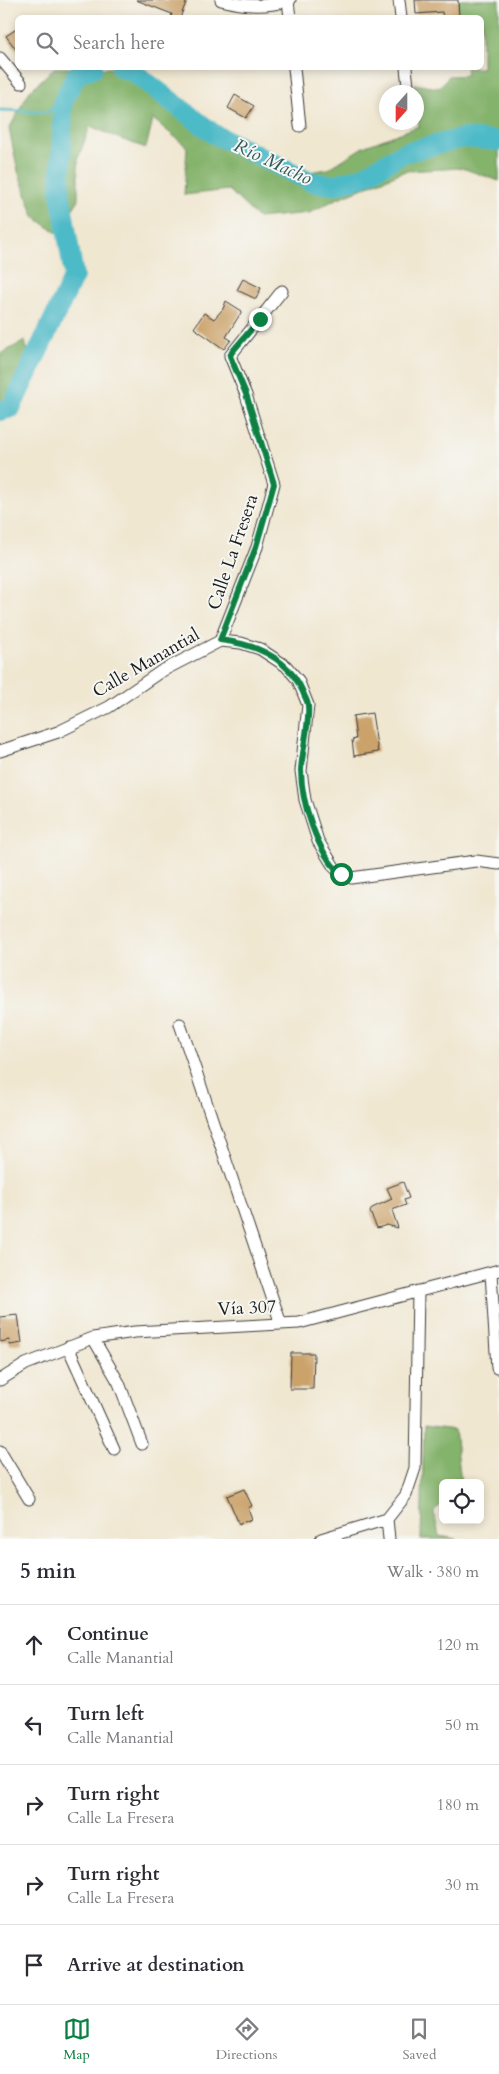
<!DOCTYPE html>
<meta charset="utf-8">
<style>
:root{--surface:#fff;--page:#f7f7f7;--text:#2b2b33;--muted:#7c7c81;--line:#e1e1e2;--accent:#0b8043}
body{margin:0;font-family:Cardo,serif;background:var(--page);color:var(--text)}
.controls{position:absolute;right:15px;bottom:15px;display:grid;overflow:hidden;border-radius:8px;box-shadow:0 2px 8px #0003}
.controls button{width:45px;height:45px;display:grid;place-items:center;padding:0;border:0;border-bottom:1px solid var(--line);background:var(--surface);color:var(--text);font:25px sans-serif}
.compass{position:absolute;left:379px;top:85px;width:45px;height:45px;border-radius:50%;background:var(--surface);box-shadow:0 2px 8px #0003;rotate:201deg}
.stop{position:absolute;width:15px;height:15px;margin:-11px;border:4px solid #0b8043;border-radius:50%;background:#fff}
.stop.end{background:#0b8043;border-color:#fff;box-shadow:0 1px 5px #0008}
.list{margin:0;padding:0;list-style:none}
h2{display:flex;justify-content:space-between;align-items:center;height:65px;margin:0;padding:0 20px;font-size:21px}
h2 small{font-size:16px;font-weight:400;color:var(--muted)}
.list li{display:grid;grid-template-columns:32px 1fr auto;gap:15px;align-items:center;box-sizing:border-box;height:80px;padding:0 20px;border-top:1px solid var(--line)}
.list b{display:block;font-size:19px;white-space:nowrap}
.list p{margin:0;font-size:16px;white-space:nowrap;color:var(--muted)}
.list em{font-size:16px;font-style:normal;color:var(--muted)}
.icon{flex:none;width:28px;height:28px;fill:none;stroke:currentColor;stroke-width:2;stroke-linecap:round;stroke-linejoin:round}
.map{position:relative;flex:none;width:499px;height:1539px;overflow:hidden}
.search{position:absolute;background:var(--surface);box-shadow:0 2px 8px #0003;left:15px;right:15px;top:15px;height:55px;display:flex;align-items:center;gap:12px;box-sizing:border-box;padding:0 18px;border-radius:8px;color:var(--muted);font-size:19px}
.sheet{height:465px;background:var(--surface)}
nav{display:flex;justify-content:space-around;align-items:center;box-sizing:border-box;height:70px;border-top:1px solid var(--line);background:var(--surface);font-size:14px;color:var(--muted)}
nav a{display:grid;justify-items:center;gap:2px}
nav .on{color:var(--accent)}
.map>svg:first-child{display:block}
.forest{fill:#84b36c;stroke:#506844}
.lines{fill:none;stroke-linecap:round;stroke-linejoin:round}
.stream{stroke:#4dbac7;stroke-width:3}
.river{stroke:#4dbac7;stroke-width:20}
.building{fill:#cba26b}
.minor-casing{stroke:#3c3a37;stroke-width:13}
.minor{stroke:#fff;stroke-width:11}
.route{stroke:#0b8043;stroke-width:6}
.labels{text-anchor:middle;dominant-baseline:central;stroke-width:4;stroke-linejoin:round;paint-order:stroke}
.street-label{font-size:18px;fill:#1c1c1c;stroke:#f6f6f2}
.water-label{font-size:19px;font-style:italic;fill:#305b60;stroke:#f6f6f2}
</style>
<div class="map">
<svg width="499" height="1539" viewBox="0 0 499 1539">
<rect width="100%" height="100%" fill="#f6f6f2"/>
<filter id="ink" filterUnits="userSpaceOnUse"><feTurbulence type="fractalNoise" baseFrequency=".02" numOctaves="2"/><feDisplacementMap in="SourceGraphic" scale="10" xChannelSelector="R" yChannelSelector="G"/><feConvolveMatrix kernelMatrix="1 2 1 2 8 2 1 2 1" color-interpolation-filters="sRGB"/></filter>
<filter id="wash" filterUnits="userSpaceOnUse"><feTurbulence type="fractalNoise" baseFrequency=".0096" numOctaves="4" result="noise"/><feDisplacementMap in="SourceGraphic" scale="20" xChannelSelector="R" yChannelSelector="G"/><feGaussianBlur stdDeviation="1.12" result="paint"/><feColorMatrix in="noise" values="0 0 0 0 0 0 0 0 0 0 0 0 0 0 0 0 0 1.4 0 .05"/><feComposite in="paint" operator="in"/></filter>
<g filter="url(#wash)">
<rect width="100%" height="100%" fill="#f0e7d1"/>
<path class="forest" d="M458,0H499V181L462,168L405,171L336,199L309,213L258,218L229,190L184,195L187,147L153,119L146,148L118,138L90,126L78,158V201L57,233L34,217L18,171L9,129L29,92L54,68H134L144,72L180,99L230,147L263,167L303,173L328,169L363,147L419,126L414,84L439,88L449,76L467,75L466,68H482V18L459,17Z
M25,341L29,358L0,412V354Z
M424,1426L455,1430L461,1483H443V1503L434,1512L439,1536L457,1539H421Z"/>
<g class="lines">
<path class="stream" d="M0,110L48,112L63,101"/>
<path class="river" d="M121,68L132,71L214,134L312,182L333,185L362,177L403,153L463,138L499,141
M0,411L11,408L74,276L60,192L63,101L77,74L93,68"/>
</g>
<g id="blocks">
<path class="building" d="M136,0H187L180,18H171L172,14Z
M415,0H458L459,18H443L442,12L416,14Z
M18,28V52L6,36Z
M235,95L254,106L246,118L228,108Z
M243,279L261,288L256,299L237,290Z
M226,301L242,311L226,337L231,340L224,349L194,328L204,313L214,319L223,309Z
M372,713L378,752L354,756L352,740L356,739L353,716Z
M403,1182L409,1198L404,1200L406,1205L392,1210L398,1228L387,1225L377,1228L370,1212L372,1208L392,1199L387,1188Z
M18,1315L22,1343L10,1345L9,1340L0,1342V1317Z
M291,1353H314L313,1389H290Z
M244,1489L252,1506L248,1508L252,1519L239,1524L227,1496Z"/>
</g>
</g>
<g filter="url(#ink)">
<use href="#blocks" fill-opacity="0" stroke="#3c3a37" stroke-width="1"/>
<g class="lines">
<g class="minor-casing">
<path id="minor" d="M221,0C245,6 265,8 290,0
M399,0L401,18
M288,1L290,18
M0,58L21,83
M294,68L300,126
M406,68L408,86
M220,641L257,547L274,484L246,395L230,356L282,291
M0,751L58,732L109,707L160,672L220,641L241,643L260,649L286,666L298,680L308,705L301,771L305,800L318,841L334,867L341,874L351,878L476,861L499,864
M180,1024L281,1324
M491,1273L497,1368
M93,1338L119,1383L142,1444
M68,1347L114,1449
M0,1380L26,1364L93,1338L135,1332L299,1323L499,1270
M0,1451L29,1499
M387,1519L389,1539
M321,1539L387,1519L406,1495L415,1468L418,1291"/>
</g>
<use href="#minor" class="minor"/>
</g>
</g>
<g class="lines" filter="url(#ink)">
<path class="route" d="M260,319L232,352L230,356L246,394L274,484L256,547L220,640C255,644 288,657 303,692C304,696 308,701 308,706C310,722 302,752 301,770C301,801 317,853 341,874"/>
</g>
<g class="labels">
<g class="street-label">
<text transform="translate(233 552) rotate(-71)">Calle La Fresera</text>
<text transform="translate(146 663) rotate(-30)">Calle Manantial</text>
<text transform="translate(247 1308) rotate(-3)">Vía 307</text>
</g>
<g class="water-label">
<text transform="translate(273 162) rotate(25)">Río Macho</text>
</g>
</g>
</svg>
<div class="controls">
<button><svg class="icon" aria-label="locate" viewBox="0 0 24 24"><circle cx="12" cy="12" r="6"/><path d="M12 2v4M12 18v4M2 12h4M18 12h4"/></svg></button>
</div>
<svg class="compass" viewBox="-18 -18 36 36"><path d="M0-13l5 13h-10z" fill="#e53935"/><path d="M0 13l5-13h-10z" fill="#7c7c81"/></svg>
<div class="stop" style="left:341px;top:874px"></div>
<div class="stop end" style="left:260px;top:319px"></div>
<div class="search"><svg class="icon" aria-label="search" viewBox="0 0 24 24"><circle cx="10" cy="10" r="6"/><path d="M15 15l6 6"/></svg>Search here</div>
</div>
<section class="sheet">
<h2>5 min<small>Walk · 380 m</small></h2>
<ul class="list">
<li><svg class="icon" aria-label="ahead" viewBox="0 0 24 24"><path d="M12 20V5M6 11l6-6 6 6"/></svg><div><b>Continue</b><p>Calle Manantial</p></div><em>120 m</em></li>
<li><svg class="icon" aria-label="left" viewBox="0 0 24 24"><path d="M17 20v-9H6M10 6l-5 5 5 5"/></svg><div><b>Turn left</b><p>Calle Manantial</p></div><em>50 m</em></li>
<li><svg class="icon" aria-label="right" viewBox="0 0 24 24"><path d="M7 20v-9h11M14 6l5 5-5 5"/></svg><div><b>Turn right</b><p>Calle La Fresera</p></div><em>180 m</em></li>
<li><svg class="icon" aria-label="right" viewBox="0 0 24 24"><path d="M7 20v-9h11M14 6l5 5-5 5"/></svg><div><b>Turn right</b><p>Calle La Fresera</p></div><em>30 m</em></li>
<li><svg class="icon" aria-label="arrive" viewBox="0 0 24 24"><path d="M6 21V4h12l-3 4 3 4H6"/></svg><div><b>Arrive at destination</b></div></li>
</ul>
</section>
<nav>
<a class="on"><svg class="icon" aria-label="map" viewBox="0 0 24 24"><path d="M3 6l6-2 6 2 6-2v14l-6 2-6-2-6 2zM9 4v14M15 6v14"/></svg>Map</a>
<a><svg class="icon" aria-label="directions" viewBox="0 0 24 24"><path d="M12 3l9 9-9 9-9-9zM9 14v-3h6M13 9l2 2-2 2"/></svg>Directions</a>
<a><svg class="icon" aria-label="saved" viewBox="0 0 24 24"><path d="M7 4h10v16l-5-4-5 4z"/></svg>Saved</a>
</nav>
